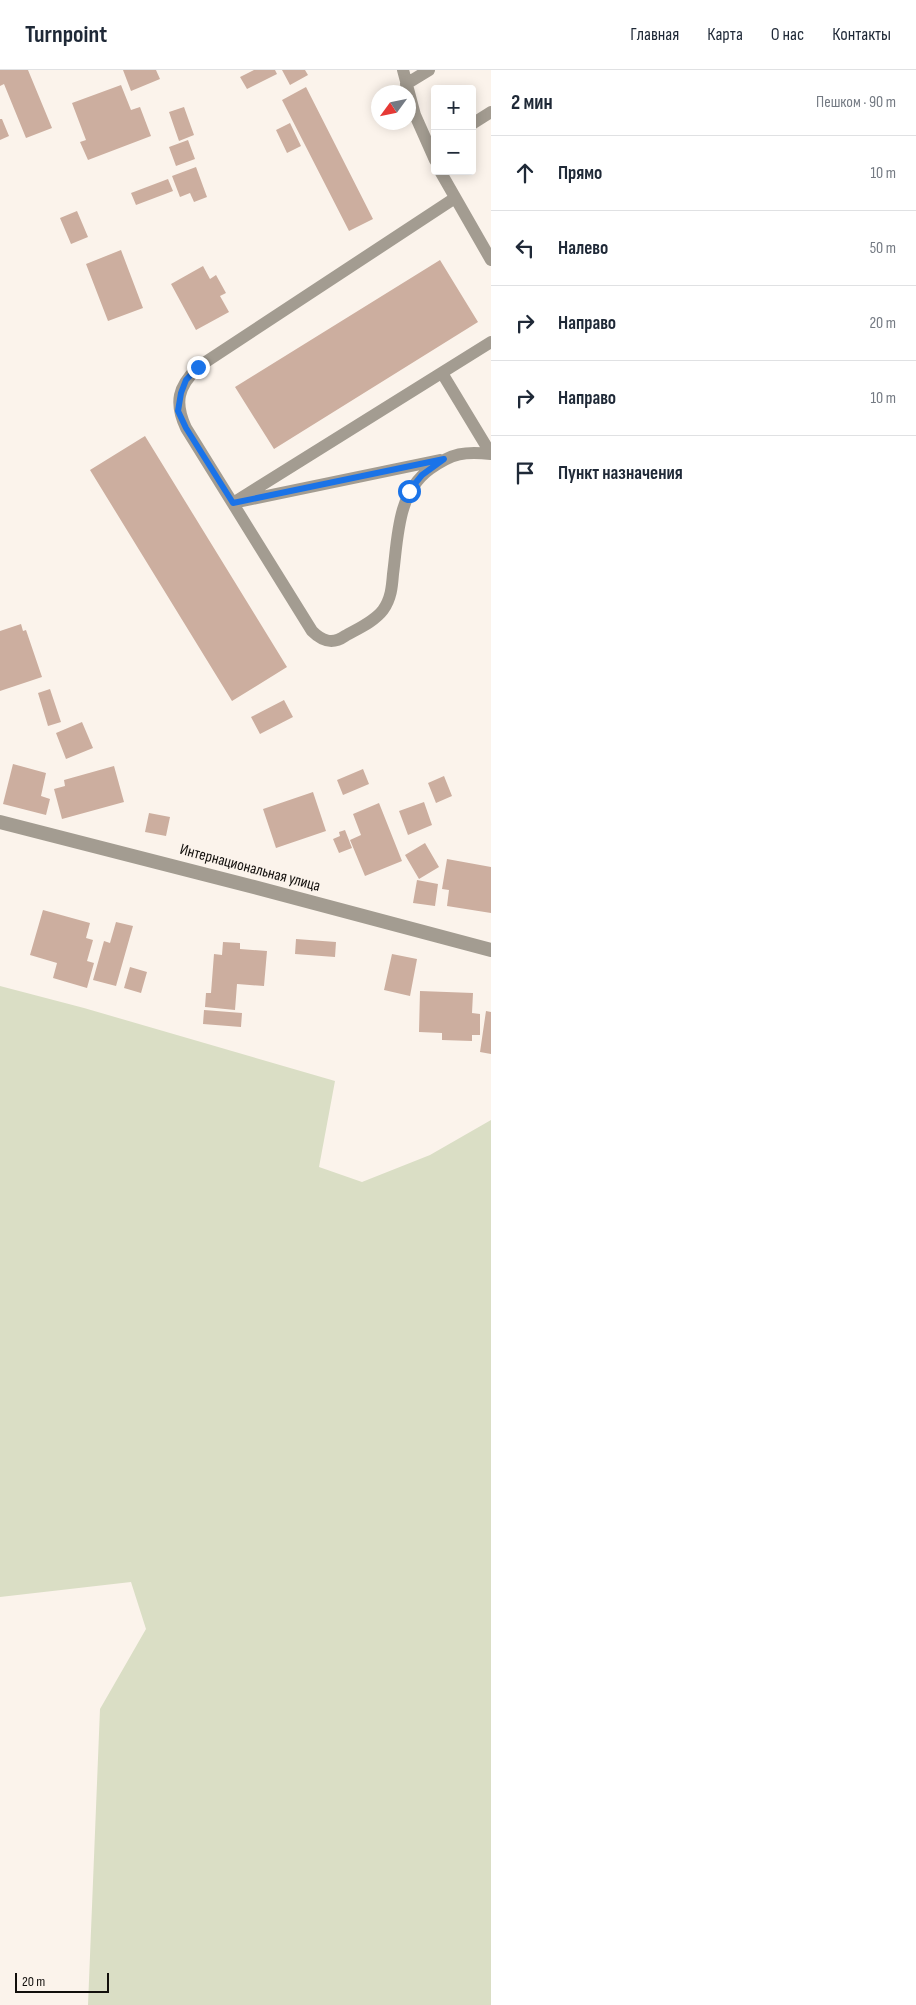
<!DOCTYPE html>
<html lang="ru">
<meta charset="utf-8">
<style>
:root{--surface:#fff;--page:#f2f2f3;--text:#1f2937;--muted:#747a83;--line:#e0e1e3}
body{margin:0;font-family:"Sofia Sans Condensed",sans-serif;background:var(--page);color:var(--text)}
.controls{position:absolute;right:15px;top:15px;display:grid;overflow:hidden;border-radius:5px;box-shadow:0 2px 12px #0003}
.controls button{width:45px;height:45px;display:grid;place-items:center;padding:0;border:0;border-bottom:1px solid var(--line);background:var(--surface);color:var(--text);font:25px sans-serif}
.compass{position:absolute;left:371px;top:15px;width:45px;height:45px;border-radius:50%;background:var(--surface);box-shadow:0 2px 12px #0003;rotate:237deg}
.scale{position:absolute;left:15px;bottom:12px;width:94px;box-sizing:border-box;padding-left:5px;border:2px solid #120f0c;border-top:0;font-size:14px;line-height:18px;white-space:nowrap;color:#120f0c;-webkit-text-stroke:4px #fbf3eb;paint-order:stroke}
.stop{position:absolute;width:15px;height:15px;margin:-11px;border:4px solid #1a73e8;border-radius:50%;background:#fff}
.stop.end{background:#1a73e8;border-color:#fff;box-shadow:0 1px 5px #0008}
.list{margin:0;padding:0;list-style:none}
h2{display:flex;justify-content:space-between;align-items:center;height:65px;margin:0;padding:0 20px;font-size:21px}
h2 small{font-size:16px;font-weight:400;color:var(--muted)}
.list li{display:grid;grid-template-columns:32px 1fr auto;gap:15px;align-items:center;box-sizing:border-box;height:75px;padding:0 20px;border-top:1px solid var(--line)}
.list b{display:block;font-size:19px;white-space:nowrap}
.list em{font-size:16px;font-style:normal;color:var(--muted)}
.icon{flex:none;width:28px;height:28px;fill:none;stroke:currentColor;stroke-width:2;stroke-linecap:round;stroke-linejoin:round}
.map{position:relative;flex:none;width:491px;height:1935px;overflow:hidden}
header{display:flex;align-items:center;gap:30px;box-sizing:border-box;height:70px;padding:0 25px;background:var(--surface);border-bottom:1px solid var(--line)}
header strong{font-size:24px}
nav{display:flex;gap:28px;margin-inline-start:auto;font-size:18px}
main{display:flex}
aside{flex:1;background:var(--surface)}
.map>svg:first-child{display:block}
.green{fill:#dadec5}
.building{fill:#ccae9f}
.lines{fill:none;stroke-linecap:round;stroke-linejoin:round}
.service{stroke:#a39c91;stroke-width:12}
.tertiary{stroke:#a39c91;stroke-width:14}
.route{stroke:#1a73e8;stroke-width:6}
.labels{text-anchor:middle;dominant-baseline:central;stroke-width:4;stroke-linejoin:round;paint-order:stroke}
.street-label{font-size:16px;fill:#120f0c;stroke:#fbf3eb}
</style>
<header>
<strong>Turnpoint</strong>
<nav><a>Главная</a><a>Карта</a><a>О нас</a><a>Контакты</a></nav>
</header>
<main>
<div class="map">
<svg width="491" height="1935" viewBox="0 0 491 1935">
<rect width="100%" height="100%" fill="#fbf3eb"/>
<path class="green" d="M0,916L84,938L335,1011L319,1097L362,1112L430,1085L491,1050V1935H88L100,1639L146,1559L131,1512L0,1527Z"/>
<path class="building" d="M0,0H28L52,58L26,68L4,14L0,16Z
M123,0H156L160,9L131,21Z
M254,0H275L277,4L247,19L240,7Z
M282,0H305L308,5L290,15Z
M121,15L131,40L140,37L151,66L88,90L80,72L86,70L72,33Z
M306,17L373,149L349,161L282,30Z
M184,37L194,65L179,71L169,42Z
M0,49H2L9,66L0,70Z
M290,53L301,76L287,83L276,60Z
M188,70L195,89L176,96L169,77Z
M196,97L207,127L194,132L190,123L180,127L172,106Z
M168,109L173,121L136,135L131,123Z
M77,141L88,167L71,174L60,148Z
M121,180L143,238L108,251L86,194Z
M440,190L478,252L274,379L235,317Z
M203,196L210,209L216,205L226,223L220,226L229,242L196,260L171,214Z
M145,366L287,597L232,631L90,400Z
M21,554L23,561L26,560L42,607L0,621V561Z
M50,619L61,652L48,656L38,623Z
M284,630L293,647L260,664L251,647Z
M82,652L93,678L66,689L56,663Z
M13,694L46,703L41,726L50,729L46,745L3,734Z
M114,696L124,732L62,749L54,719L65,716L64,710Z
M363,699L369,714L343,725L337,710Z
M444,706L452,726L436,733L428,713Z
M313,722L326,761L276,778L263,739Z
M424,732L432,755L408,765L399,741Z
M379,733L402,791L365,806L350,770L361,765L353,744Z
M149,743L170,747L166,766L145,762Z
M345,760L352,778L339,783L333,769L340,766L339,762Z
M425,773L439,797L419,809L405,785Z
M447,789L491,797V843L447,836L449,820L442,819Z
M417,810L438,814L435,836L413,833Z
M43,840L90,853L86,868L93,870L87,891L94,893L87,918L53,908L57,893L30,885Z
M116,852L133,856L116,916L93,910L104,871L110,873Z
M296,869L336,872L335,887L295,884Z
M223,872L240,873V879L267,881L264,916L237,914L235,940L205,937L206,923H211L214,884L222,885Z
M392,884L417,889L410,926L384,920Z
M130,897L147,902L141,923L124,918Z
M420,921L473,923L472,943L480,944V965H472V971L442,970V963L419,962Z
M204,940L242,943L241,957L203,954Z
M486,941L491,942V984L480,982Z"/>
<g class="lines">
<path class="service" d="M403,0L415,45L435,90
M406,14L429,0
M472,54L491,42
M440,101L491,190
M455,128L198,297C178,317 174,332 186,358L312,561C322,571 332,575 345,566C357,559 374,552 383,540C391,529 392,517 393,504C398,467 397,423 430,399C452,383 465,381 491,384
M442,303L491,384
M440,390L233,433L491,272"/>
<path class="tertiary" d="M0,752L250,816L491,880"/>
</g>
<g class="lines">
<path class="route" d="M198,297L186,310L181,323L178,341L186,358L233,433L444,389L422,405L409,421"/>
</g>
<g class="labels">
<g class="street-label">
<text transform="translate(250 798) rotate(15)">Интернациональная улица</text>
</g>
</g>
</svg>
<div class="controls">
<button>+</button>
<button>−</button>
</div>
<svg class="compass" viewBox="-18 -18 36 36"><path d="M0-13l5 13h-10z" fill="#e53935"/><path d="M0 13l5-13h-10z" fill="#747a83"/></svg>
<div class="scale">20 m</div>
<div class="stop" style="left:409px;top:421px"></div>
<div class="stop end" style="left:198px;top:297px"></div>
</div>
<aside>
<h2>2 мин<small>Пешком · 90 m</small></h2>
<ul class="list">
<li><svg class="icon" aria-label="ahead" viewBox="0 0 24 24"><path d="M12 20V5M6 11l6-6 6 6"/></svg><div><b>Прямо</b></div><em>10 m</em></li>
<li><svg class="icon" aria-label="left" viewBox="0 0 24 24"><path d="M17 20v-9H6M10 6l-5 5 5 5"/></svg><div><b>Налево</b></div><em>50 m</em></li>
<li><svg class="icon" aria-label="right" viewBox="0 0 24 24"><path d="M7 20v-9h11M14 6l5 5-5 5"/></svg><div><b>Направо</b></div><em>20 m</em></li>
<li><svg class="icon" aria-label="right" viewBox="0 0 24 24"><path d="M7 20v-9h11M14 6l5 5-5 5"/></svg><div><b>Направо</b></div><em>10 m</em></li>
<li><svg class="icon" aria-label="arrive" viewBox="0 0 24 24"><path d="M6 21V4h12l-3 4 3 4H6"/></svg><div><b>Пункт назначения</b></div></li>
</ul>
</aside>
</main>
